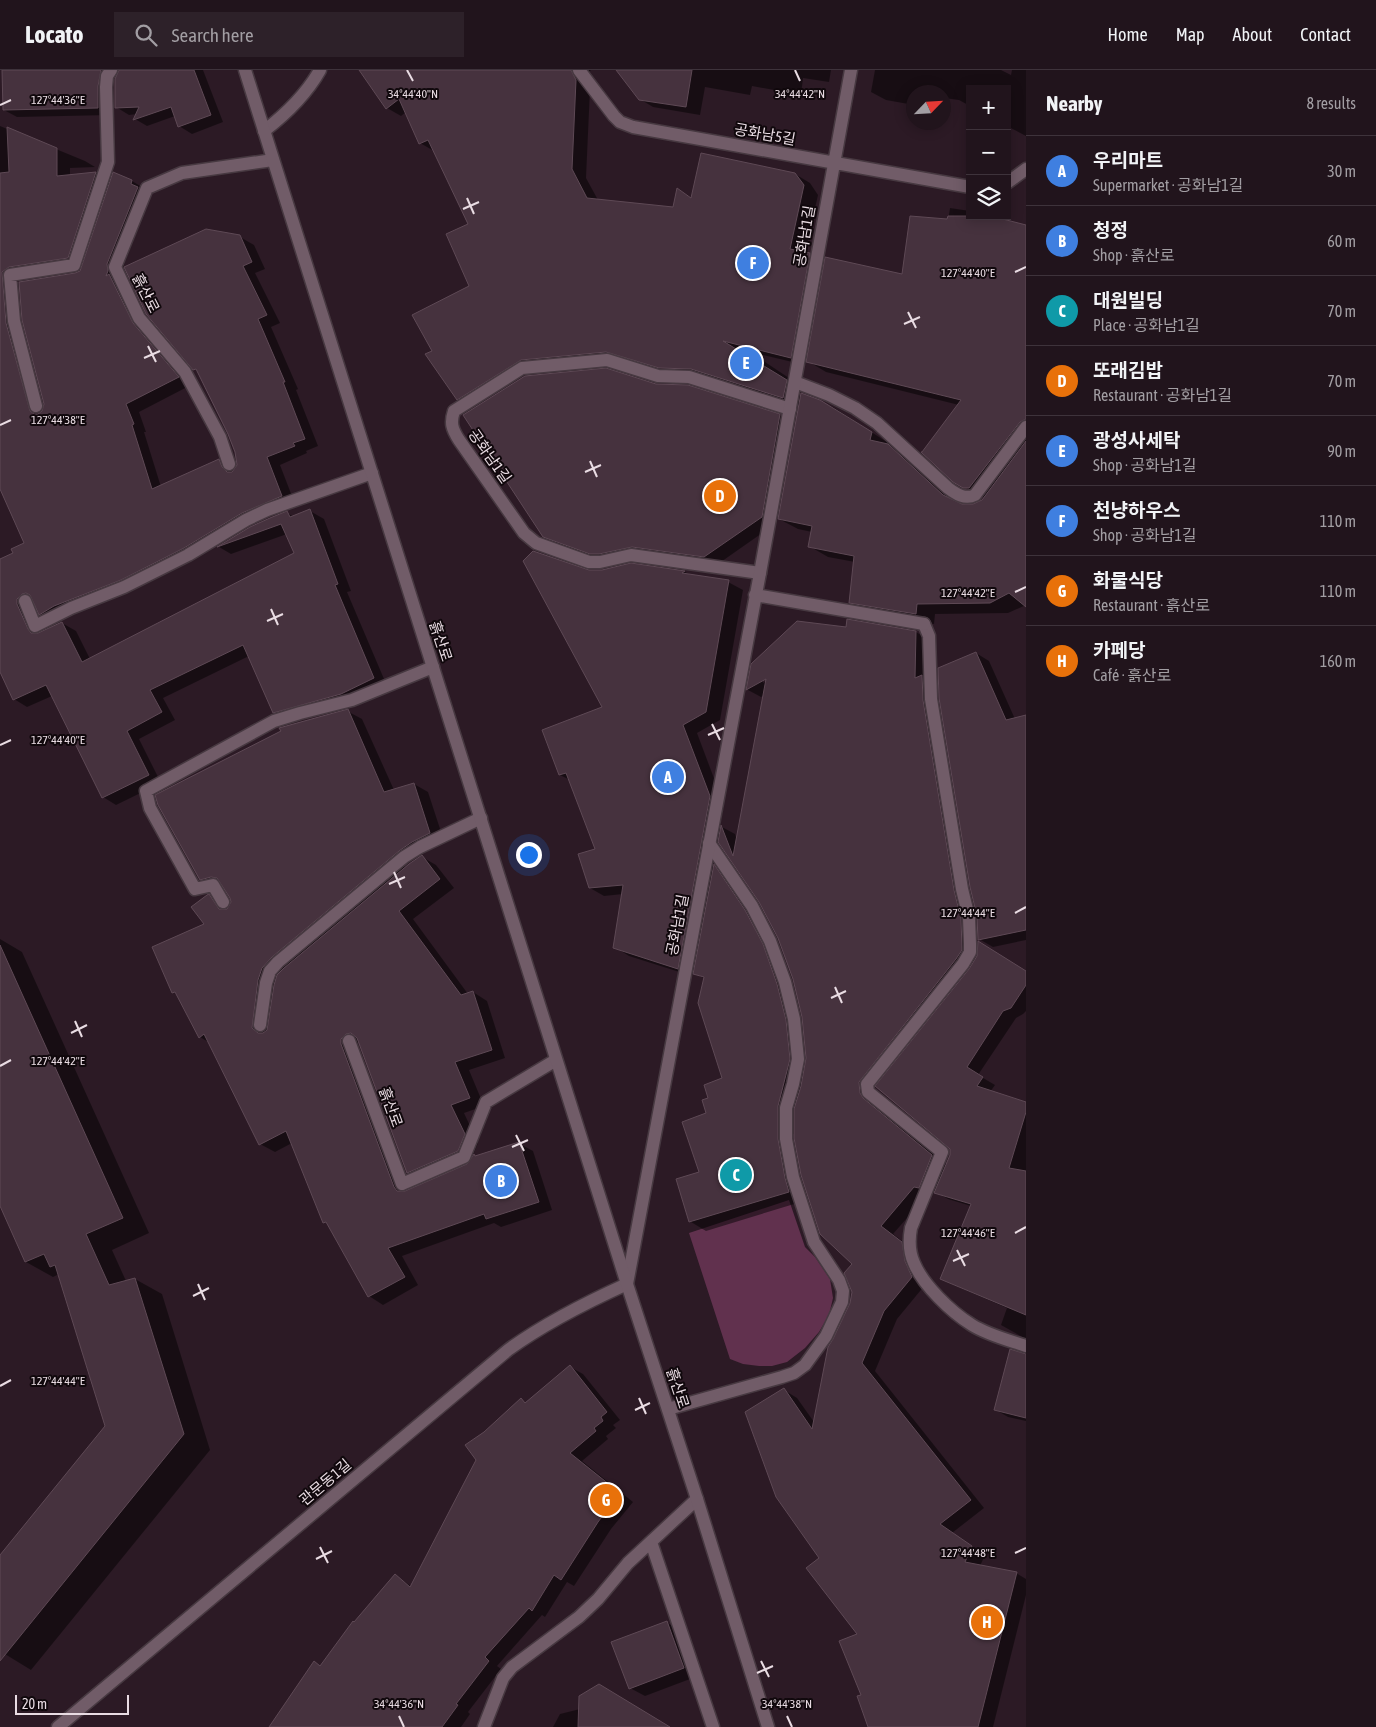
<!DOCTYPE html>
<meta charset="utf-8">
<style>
:root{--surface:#21141c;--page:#2d2129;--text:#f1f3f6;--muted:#a29ea3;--line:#3e333b;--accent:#0b8043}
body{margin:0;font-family:"Asap Condensed","Noto Sans KR",sans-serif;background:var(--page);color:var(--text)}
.controls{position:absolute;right:15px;top:15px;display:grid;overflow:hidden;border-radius:0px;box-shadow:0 2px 12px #0003}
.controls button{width:45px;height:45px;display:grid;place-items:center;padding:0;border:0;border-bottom:1px solid var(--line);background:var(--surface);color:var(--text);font:25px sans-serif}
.compass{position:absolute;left:906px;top:15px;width:45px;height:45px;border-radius:50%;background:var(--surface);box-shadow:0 2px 12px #0003;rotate:65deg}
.scale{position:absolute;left:15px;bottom:12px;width:114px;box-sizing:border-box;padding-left:5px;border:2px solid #e9dce3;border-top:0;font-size:14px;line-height:18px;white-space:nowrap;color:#e9dce3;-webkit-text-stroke:4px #10080c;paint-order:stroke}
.you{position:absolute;left:528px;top:784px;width:18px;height:18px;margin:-12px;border:4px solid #fff;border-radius:50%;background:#1a73e8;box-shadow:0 0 0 8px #1a73e833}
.badge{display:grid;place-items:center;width:32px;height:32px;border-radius:50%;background:var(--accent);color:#fff;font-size:16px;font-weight:700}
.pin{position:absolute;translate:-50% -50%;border:2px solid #fff;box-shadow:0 1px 5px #0006}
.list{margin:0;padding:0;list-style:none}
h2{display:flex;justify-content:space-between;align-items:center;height:65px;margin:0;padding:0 20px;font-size:21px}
h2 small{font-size:16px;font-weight:400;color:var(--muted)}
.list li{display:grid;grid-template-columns:32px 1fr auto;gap:15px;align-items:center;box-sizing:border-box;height:70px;padding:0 20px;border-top:1px solid var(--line)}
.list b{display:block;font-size:19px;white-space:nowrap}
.list p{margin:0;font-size:16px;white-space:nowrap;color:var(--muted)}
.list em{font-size:16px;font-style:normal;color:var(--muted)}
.icon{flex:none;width:28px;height:28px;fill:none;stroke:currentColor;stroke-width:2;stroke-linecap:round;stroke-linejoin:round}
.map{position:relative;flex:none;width:1026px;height:1657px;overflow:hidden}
header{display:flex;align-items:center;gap:30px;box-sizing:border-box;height:70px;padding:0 25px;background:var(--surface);border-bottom:1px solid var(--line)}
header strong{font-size:24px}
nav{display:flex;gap:28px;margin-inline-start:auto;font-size:18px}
.search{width:350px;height:45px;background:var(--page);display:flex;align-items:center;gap:12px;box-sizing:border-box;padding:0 18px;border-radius:0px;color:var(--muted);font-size:19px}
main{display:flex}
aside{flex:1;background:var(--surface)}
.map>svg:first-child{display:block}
.green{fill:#61314e}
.shadow{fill:#0007;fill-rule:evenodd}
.building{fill:#46323e;stroke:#5e4955}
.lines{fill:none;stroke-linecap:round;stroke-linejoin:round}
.service-casing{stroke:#473941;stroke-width:15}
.minor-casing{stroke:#473941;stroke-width:15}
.tertiary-casing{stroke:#473941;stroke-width:15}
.service{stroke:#715c68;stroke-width:12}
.minor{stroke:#715c68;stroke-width:12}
.tertiary{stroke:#715c68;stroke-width:12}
.ticks{fill:none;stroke:#e9dce3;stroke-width:2}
.labels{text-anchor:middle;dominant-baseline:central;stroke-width:4;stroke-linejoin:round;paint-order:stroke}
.street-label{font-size:15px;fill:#e9dce3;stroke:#10080c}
.ticks-label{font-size:12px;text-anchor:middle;fill:#e9dce3;stroke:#10080c;stroke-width:4;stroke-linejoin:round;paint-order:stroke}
</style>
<header>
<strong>Locato</strong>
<div class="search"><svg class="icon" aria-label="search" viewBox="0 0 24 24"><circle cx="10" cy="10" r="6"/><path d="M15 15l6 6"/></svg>Search here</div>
<nav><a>Home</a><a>Map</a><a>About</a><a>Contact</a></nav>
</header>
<main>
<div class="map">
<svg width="1026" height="1657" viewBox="0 0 1026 1657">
<rect width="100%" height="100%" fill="#2c1a25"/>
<path class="green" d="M789,1130L805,1177L815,1187L830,1209L833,1228L829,1245L819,1262L805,1278L787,1292L772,1296H759L743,1294L730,1289L689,1163Z"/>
<path class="shadow" d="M5,0H203L223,52L192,64L179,56L175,46L147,56L135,49L137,44L129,45L116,37V4L111,12V45L17,47L4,40Z
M361,0H591L586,5L590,19L586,108L598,130L674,138L678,119L692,128L795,104L810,113L818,125L805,183L825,194L903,206L911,146L948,151L950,138L970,141V146L1026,156V535L1008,543L935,544L934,554L869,543L850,532L855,492L828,487L809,476L812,462L798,459L779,449L800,336L707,307L675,306L622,290L536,298L472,337L457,329L433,282L471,216L470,154L434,81L420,73L406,42L401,46L387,38ZM750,282L805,295L806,290L826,302L959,335L954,411L984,428L974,435H959L899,380L833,337L800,324L801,316Z
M617,0H831L829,12L803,8L801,25L752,16L750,25L705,17L700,45L653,37L638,28Z
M875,0H1001L1011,5L1012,0H1026V66L1007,56V19H970V36L959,30L944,28V22H914V35L886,30L871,22Z
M0,56L85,91L95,97L70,98V106L96,103L111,112L132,111L145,119L144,122L151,126L121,202L120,212L191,315L139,342L146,362H144L161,417L219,391L232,398L233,402L238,395L236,382L229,364L199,302L194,299L240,167L254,175L265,199L255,203L280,253L271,257L298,319L296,320L318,376L306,381L307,383L280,395L295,434L256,450L54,552L40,544L35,532L30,537V542L39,564L62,553L76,561L90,589L295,483L287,464L231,484L219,477L250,458L287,443L294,447L310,441L324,449L351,521L347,522L387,616L287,650L274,642L249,586L163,628L175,650L139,669L161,713L116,735L103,727L52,626L27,637L14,629L0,598V490L15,484L26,474L0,415ZM83,195L81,202L76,204L43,342L41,344L19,261L16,210L23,204Z
M656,315L687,316L780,346L794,353L775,454L718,494L646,484L605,491L558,474L544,466Z
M631,495L685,502L691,505L728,512L743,520L720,650L697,663L724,735L720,756L735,764L737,771L765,625L761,627L748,620L752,595L847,558L916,562L929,570L936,639L975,883V892L1026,902V941L1023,944L1016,948L978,1005L995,1015L990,1022L1026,1033V1269L1001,1255L1007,1238L954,1215L941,1208L971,1136L948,1129L934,1121L932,1125L928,1124L893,1164L915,1181L925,1215L897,1249L875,1301L984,1438L952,1463L985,1485L980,1496L1016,1503L1026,1509V1525L993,1657H944L863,1626L859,1565L820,1488L784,1320L797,1328L814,1352L851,1233L853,1222L854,1193L795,1064H793V1079L804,1131L706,1161L691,1152L700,1103L710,1029L724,1009L705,909L693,902L692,906L629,886L615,877L623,824L604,826L590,818L597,780L570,710L560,705L604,637L588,501H602ZM773,607L763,613V610ZM718,769L760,832L779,868L794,909L803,947L807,988L805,997L801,960L760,850L729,805L713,795ZM876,1015L951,1079V1085L947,1095L876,1037L873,1032L872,1020Z
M976,583L989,591L1015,649L1026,646V870L993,877L979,869Z
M347,641L362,649L394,720L414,714L428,722L444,771L426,780L404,796L405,797L422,787L436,795L454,818L413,849L468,924L473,922L487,931L505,988L469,1000L484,1036L464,1043L478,1073L473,1085L477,1087L518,1073L533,1081L552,1140L501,1157L494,1153L402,1186L418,1215L383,1235L369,1226L329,1154L324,1152L292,1073L275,1082L260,1074L210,973L200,967L179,926L173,922L206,855L209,826L223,834L228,840L232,833L231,827L223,815L215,817L200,809ZM359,972L408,1102L422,1110L473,1088L468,1095L407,1122L355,983V977Z
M0,869L22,882L149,1163L112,1180L126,1211L135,1209L162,1224L210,1380L31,1600L0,1581V1487L106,1356L59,1204L53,1207L26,1192L0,1133Z
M1026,1285V1351L1008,1347L996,1340Z
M570,1297L583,1304L620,1350L613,1355L616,1358L606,1366L608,1369L582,1391L633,1432L611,1459L574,1516L567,1512L545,1547L542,1545L497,1596L501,1599L468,1642L470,1644L461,1657H271L395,1506L411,1516L477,1390L484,1363L521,1330L526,1333Z
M666,1552L681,1561L698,1606L645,1626L630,1618Z
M580,1639L668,1657H553L560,1644Z"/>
<path class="building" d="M2,0H101L98,16V38L3,40Z
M119,0H194L211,45L178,57L171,37L133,50L139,37L115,38V9Z
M359,0H571L576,10L572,99L587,128L673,137L677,118L691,128L701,83L795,103L804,115L790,179L810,183L791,288L723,271L787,310L783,328L691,299L659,298L606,282L521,290L457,330L425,284L432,281L412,245L469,216L446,164L468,154L428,70L419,74L399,29L386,39Z
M616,0H692L686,37L639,30Z
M7,57L57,78V106L96,102L68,188L9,197L2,202L6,253L30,341L34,344H38L42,341L44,334L22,250L19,212L75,203L80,201L113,102L132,110L131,114L138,117L107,194L108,201L106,206L109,204L133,253L179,307L126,334L134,354L132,355L152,419L219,389L222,397L227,402H232L237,395L235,382L228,364L196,299L193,300L146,244L124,197L206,159L240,165L252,192L243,196L267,245L258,249L285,312H283L305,369L293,373L295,376L267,387L282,426L242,443L184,478L121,510L54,536L39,545L30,525L26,523L22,524L17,529V534L28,559L31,563H38L62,552L82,592L294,483L281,454L217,477L250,457L270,448L287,441L290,447L310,439L338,514L335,515L374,608L341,624L273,643L243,575L150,620L162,642L127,661L149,705L102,728L46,615L13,630L0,602V489L13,483L11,479L24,473L0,419V103L9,102Z
M910,146L947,149L948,146H991L1026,155V349L1020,352L969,418H963L953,412L921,382H922L961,330L806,292L825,187L902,204Z
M606,298L656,314L688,315L780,344L762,447L704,487L632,477L599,484H590L543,467L463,345L525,306Z
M801,323L820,330L872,362L870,370L888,374L943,425L962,434H973L982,430L1026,371V537L1009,523L990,533L917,534L916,544L849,533L854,486L808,477L812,456L778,449Z
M533,481L589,500H602L631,493L685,501L682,503L729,510L706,642L683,655L710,726L678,899L613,878L623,815L589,818L578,784L595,779L566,703L559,705L542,660L602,637L523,491Z
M847,549L916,561L915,608L922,605L923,630L954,820L961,849L962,880L956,889L859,1012L860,1023L863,1028L932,1085L919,1118L914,1117L881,1156L902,1172L905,1191L912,1207L884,1241L862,1293L971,1430L940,1454L972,1476L965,1492L1017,1502L978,1657H868L857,1626L861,1625L839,1571L857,1564L806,1498L819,1488L776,1427L745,1342L784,1318L812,1359L828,1277L833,1269L850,1233L852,1222L844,1203L852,1194L820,1164L801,1105L794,1068V1039L801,1016L806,988L802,947L793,909L778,868L759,832L718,772L721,755L733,786L766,609L746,620L751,594L797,551L846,557Z
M976,582L1006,650L1026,645V860L978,870L977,846L970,817L939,628L938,598Z
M348,639L384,722L414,713L430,763L412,772L399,781L272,887L262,898L258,910L252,958L258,963H263L267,960L274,915L277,905L284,898L409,794L422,785L440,809L399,841L461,925L473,921L492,980L455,992L470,1028L451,1035L465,1064L458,1081L407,1103L357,968L351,963L346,964L341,969V974L394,1117L397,1121H405L467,1094L474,1084L475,1086L519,1072L539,1132L486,1149L484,1144L388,1178L405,1207L368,1227L326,1152L323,1153L286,1061L259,1075L204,964L199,968L175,922L172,923L152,877L204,854L191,837L207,825L209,824L219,839H227L231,832L230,828L217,808L211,807L200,810L158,735L155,725L281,661L279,658Z
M714,794L745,840L763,874L777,914L786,950L790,989L778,1036V1069L785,1108L789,1122L689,1152L676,1109L699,1102L682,1052L706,1043L702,1030L708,1028L704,1015L722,1008L698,933L704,907L693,904Z
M978,871L1026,901V915L1011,938L1003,941L967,997L983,1007L977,1016L1026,1032V1042L1009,1098L1026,1101V1245L940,1209L971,1134L934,1123L950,1085V1079L875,1016L969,899L977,886Z
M0,875L123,1148L86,1164L109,1215L135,1208L184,1364L0,1591V1485L105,1356L55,1195L50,1197L44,1184L25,1192L0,1136Z
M1010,1279L1026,1284V1348L994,1340Z
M570,1295L607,1342L601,1347L603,1351L594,1358L596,1361L570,1383L620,1423L598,1452L561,1510L554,1505L532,1541L529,1538L485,1587L489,1591L456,1634L458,1635L442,1657H269L314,1591L320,1596L353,1551L354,1552L395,1504L410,1517L476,1390L465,1375L484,1362L521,1328L525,1333Z
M667,1551L684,1598L629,1619L611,1572Z
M599,1614L670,1657H578L579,1626Z"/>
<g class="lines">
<g class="service-casing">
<path id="service" d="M795,312L829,325L855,338L877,353L948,418C956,424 965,430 975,425L1026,357
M36,336L14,251L10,205L74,195L108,92L106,17L107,6L111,0
M229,394L220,367L185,302L139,248L115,197L147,118L182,103L273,90
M760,503L631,485L600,492H589L536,473L524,463L459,370C452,359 450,353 454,341L522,298L607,290L658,306L689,307L790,339
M25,531L35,556L71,538L124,517L188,485L246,450L267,440L372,403
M924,554L929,566L931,629L962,819L969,848L970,874V882L963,894L867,1014L868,1022L942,1082L911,1158C909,1169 909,1182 914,1193C923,1215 951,1242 972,1255C988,1265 1008,1270 1026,1276
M223,832L213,815L195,819L150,738L146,721L274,651L300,643L352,630L433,597
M260,955L266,913L270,901L278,892L404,787L420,777L481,748
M349,971L402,1114L464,1087L486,1032L556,990
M668,1339L782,1307L794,1303L805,1295L826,1266L842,1232L843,1221L839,1210L814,1172L793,1107L786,1069V1038L793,1014L798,989L794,949L785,912L770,871L752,836L709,773"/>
</g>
<g class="minor-casing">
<path id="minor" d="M579,0L614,46L620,52L633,57L970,117
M264,61C286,44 306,25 320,0
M1007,113L1026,99
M755,525L924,554
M651,1472L713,1657
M58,1657L508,1280C545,1253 585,1233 627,1214L760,503L851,0
M484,1657L503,1608L512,1597L579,1547L598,1529L628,1493L697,1429"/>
</g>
<g class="tertiary-casing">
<path id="tertiary" d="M245,0L627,1214L697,1429L768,1657"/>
</g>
<use href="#service" class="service"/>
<use href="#minor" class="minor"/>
<use href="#tertiary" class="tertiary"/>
</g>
<path class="ticks" d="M407,0L413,11M795,0L800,11M0,35L11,30M467,128L474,144M463,139L479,132M1015,202L1026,197M908,242L916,258M904,254L920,247M148,276L156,292M144,288L160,281M0,355L11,350M590,391L597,407M585,402L601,395M1015,522L1026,517M271,539L278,555M267,551L283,544M712,654L720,670M708,665L724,658M0,675L11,670M394,802L401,818M389,814L405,807M1015,843L1026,837M835,917L842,933M831,928L846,921M75,951L82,967M71,963L87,955M0,996L11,990M516,1065L524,1081M512,1077L528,1070M1015,1163L1026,1157M957,1180L965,1196M953,1191L969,1184M198,1214L205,1230M193,1226L209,1218M0,1316L11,1310M639,1328L646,1344M635,1340L650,1333M320,1477L328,1493M1015,1483L1026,1478M316,1489L332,1481M761,1591L769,1607M757,1603L773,1596M399,1646L404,1657M787,1646L792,1657"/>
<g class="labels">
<g class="street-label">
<text transform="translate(765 64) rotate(10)">공화남5길</text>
<text transform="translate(804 166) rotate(-80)">공화남1길</text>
<text transform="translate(146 223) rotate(63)">흙산로</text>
<text transform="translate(490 386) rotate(55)">공화남1길</text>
<text transform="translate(441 571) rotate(72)">흙산로</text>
<text transform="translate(677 855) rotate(-79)">공화남1길</text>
<text transform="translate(391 1037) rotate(70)">흙산로</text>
<text transform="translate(678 1318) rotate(72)">흙산로</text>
<text transform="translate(325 1412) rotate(-40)">관문동1길</text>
</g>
</g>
<g class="ticks-label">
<text x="413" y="28">34°44'40"N</text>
<text x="800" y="28">34°44'42"N</text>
<text x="58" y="34">127°44'36"E</text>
<text x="968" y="207">127°44'40"E</text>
<text x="58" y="354">127°44'38"E</text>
<text x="968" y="527">127°44'42"E</text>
<text x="58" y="674">127°44'40"E</text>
<text x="968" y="847">127°44'44"E</text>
<text x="58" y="995">127°44'42"E</text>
<text x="968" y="1167">127°44'46"E</text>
<text x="58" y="1315">127°44'44"E</text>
<text x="968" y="1487">127°44'48"E</text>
<text x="399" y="1638">34°44'36"N</text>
<text x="787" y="1638">34°44'38"N</text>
</g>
</svg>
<div class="controls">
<button>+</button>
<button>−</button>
<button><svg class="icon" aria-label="layers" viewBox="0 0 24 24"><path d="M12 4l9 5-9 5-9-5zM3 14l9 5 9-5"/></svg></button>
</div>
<svg class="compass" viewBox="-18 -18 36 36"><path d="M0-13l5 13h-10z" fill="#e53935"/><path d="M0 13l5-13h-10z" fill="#a29ea3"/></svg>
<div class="scale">20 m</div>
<div class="you"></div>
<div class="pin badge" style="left:668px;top:707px;background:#3f7fe0">A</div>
<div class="pin badge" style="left:501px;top:1111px;background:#3f7fe0">B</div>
<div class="pin badge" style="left:736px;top:1105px;background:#0f9aa8">C</div>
<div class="pin badge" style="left:720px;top:426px;background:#e8710a">D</div>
<div class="pin badge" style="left:746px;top:293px;background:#3f7fe0">E</div>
<div class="pin badge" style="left:753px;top:193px;background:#3f7fe0">F</div>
<div class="pin badge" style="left:606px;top:1430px;background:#e8710a">G</div>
<div class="pin badge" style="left:987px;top:1552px;background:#e8710a">H</div>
</div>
<aside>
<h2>Nearby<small>8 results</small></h2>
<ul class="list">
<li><span class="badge" style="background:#3f7fe0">A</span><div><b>우리마트</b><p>Supermarket · 공화남1길</p></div><em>30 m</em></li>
<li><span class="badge" style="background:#3f7fe0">B</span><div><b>청정</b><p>Shop · 흙산로</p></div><em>60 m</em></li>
<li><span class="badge" style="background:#0f9aa8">C</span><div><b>대원빌딩</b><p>Place · 공화남1길</p></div><em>70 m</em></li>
<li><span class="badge" style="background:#e8710a">D</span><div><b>또래김밥</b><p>Restaurant · 공화남1길</p></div><em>70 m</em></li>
<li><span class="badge" style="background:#3f7fe0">E</span><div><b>광성사세탁</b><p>Shop · 공화남1길</p></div><em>90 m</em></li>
<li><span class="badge" style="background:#3f7fe0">F</span><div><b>천냥하우스</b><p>Shop · 공화남1길</p></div><em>110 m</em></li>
<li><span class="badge" style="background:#e8710a">G</span><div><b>화물식당</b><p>Restaurant · 흙산로</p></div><em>110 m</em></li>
<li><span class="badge" style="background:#e8710a">H</span><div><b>카페당</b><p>Café · 흙산로</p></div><em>160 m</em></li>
</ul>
</aside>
</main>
